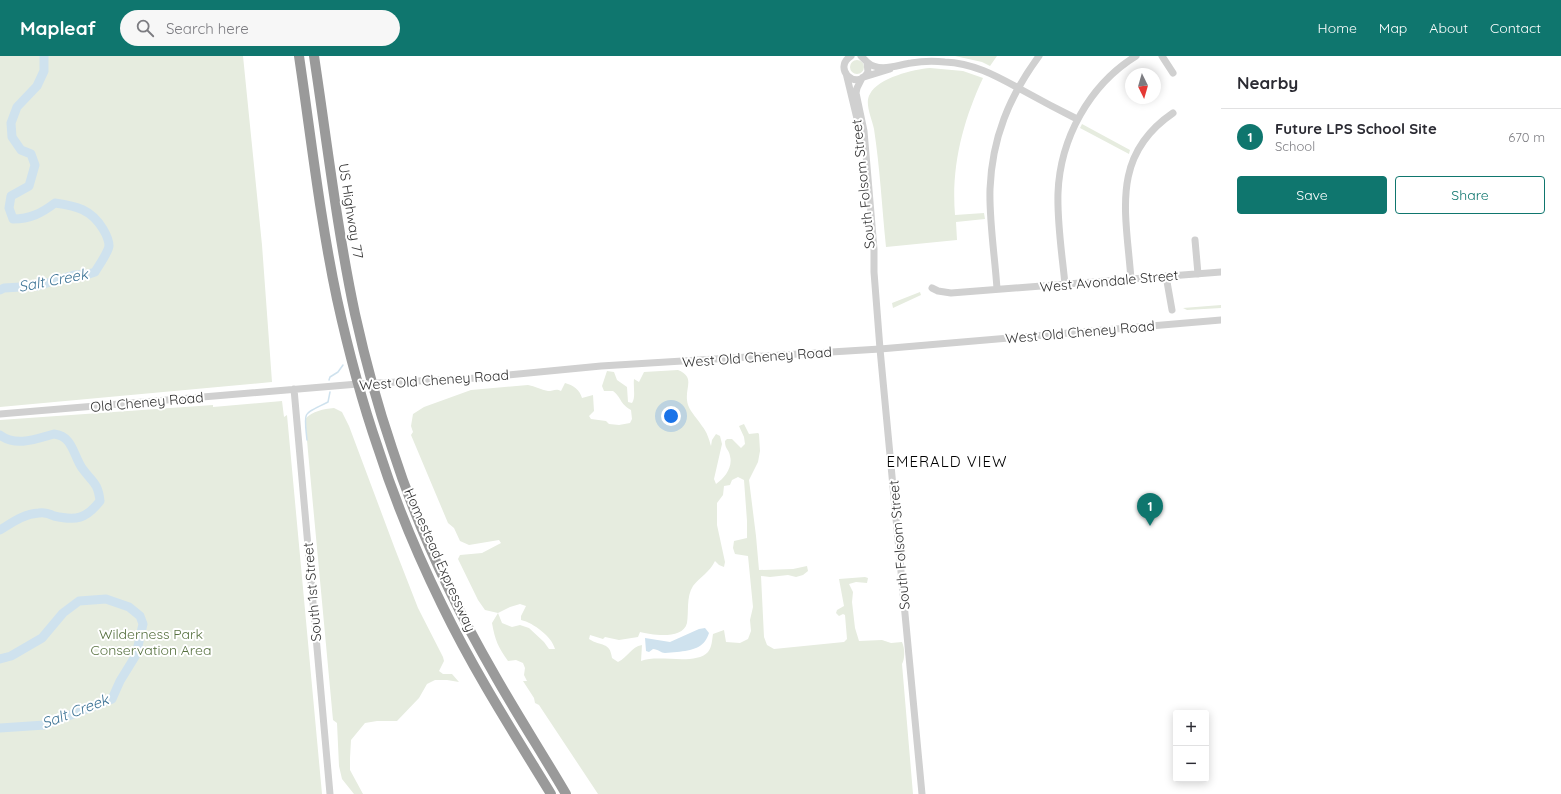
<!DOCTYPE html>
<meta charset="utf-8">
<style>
:root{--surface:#fff;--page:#f7f7f7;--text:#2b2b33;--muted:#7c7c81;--line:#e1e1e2;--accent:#0f766e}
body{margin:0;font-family:Quicksand,sans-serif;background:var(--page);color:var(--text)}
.controls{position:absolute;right:12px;bottom:12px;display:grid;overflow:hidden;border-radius:4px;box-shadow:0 2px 10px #0003}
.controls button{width:36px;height:36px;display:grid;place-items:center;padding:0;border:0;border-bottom:1px solid var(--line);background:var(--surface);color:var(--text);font:20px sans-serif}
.compass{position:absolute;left:1125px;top:12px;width:36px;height:36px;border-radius:50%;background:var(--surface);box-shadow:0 2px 10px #0003;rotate:175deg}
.you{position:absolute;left:671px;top:360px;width:14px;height:14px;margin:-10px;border:3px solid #fff;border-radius:50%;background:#1a73e8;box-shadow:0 0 0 6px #1a73e833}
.badge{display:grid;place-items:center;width:26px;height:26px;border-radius:50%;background:var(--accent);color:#fff;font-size:13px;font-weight:700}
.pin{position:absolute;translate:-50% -33px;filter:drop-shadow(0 1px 2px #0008)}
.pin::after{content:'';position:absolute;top:21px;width:14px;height:12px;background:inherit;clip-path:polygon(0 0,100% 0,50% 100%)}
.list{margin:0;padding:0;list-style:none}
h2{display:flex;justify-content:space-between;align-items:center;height:52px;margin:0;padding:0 16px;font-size:17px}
h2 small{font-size:13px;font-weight:400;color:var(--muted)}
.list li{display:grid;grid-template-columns:26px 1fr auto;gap:12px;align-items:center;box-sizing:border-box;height:56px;padding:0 16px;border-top:1px solid var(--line)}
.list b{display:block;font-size:15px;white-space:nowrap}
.list p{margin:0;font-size:13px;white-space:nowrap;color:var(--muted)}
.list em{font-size:13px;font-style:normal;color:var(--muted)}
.actions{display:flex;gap:8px;padding:12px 16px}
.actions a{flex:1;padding:9px 0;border:1px solid var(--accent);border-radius:4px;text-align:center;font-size:14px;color:var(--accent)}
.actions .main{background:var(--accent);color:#fff}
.icon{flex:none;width:22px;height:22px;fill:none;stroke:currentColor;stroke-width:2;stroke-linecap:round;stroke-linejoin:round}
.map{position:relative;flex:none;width:1221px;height:738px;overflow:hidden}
header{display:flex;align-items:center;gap:24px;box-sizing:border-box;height:56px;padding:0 20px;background:var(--accent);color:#fff}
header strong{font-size:19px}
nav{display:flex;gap:22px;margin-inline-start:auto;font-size:14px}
.search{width:280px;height:36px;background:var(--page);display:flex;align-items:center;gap:10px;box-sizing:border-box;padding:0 14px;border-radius:22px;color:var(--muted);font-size:15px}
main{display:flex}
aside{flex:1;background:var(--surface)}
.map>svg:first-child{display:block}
.green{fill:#e6ecdf;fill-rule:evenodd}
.water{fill:#cfe2ee}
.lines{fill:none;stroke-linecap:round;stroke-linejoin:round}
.stream{stroke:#cfe2ee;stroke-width:1.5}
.river{stroke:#cfe2ee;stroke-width:9}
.minor{stroke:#d0d0d0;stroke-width:7}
.highway{stroke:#9a9a9a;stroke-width:10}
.labels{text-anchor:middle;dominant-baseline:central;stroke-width:4;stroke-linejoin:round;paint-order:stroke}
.street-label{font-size:14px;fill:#333;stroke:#fff}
.park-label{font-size:14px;fill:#56703f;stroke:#fff}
.water-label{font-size:15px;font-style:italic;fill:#3f7597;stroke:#fff}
.neighbourhood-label{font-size:15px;letter-spacing:1px;fill:#000;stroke:#fff}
</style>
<header>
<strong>Mapleaf</strong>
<div class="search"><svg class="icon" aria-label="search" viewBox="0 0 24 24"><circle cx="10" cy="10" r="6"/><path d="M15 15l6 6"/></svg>Search here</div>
<nav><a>Home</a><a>Map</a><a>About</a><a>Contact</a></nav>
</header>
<main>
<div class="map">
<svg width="1221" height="738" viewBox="0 0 1221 738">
<rect width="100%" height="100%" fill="#fff"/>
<path class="green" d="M0,0H243L262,189L272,326L0,351Z
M955,0H997L990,10L982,6Z
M850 11a7 7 0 1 1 14 0a7 7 0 1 1-14 0Z
M930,12L963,15L983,22C963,65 951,110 955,159L984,157L985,163L956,166L957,184L886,191C882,152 880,112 874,73C872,63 864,47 870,38C878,22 914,13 930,12Z
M1082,68L1130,94L1129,98L1080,72Z
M920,236L921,239L893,252L892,247Z
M1221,249V252L1187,254L1183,252Z
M678,314C697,322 683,332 688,349C691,357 698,363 702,370C707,376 709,383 711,390L712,384L716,378L720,380L722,388L714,423L716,428C725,422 733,411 730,400C729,393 725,394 725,385L727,383H732L741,392L745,388L744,381L739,370L744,368L749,378L758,377L759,378L760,395L758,406L749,424L756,480L759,514L793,513L807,510L808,515L803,519L796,521L788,519L770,521L761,520L764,581L767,589L774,593L844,586L847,583L845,559L843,558L839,560L836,557L837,554L844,550L839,523L865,521L868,522L867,527L856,526L849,528L853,536L852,546L855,572L859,585L882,584L891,587L902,586C905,593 905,602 902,608L913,738H598L539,649L535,647L534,642L523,625H527L524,619L525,612L523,607L516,604L508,605C498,591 495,584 492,567L498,557L485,554L478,544L458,503L460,499L482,497L501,487L499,484L469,489L460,485L454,472L448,467L411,379L413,376L411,370L413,358L424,351L471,334L528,329C535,330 541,334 548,335C553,335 556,332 561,335L565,327C573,329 580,334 582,342L593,339L594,355L589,360L591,363L606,365L609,368L619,369L630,367L632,363L631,354C619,347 622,342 613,335H604L602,330L607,315L614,316L617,324L627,331L628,346L632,347C636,341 633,331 634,323L639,326L644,316ZM738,421L744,424L747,465V482L734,485L733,492L735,498L748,500L753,551L750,564L751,575L748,583L740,587L726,586L724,574L713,578C712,584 712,591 708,596C695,610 659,598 641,605L642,589C631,591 628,601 618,606L612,602C610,585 601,591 589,583L590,579L603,583L605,581L619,584L638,581L640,576C652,579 683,584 687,567C689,555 686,541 693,530C700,521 710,516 715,505L719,509L724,511L725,506L717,469V447L723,439L724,430L730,429L732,424ZM520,548L526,550L521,560V564C534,567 552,581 555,593H549L544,586L529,572L520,569L512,571L502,567L498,557L510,551Z
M282,345L284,361L287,359L322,738H0V364L213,349V351Z
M334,352L342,356L349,370L395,493L418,552L443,601L444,605L439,615L443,618H452L459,626L447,624H435L427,628L419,642L397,665H377L365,667L351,684L350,702V714L363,738H354L342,723L339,710L337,667L333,664L305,363C313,355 323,353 334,352Z"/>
<path class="water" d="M705,572L709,577C704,593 692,594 677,596C673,596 669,597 665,597C661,597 658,593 653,593L649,596L646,595L645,582L670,586L699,573Z"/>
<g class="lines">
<path class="stream" d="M329,324L330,321L338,316L343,309
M307,384C304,354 302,359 328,346L330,336"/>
<path class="river" d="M0,234L4,232L37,230L74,219L89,218L95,216C99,209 108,197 109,190C109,184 106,178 103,173C91,153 76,150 55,147C42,157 30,163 13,163L9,152L11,140L29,130L35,109L31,98L21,94L12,81L11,67L17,51L37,30L44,15V0
M0,379C16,391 36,383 54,378C73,380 73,399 82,412C92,426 98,426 100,445C86,463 76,465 54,460C50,458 44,456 39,457C23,458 13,466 0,474
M0,603L11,600L42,582L63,557L79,545L106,543L129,551L140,560L143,568L136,599L120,625L112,643L45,669L0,672"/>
<path class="minor" d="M851,0C832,12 856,36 868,16L867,6L861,0
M1162,0L1173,17
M867,6C879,17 897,9 911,7C923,5 934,5 945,6C974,7 998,21 1022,34C1040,44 1059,54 1077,63
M846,17L859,71L860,86
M864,21L890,13
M862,22L857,32L856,37L864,75L874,193V216L880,293L922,738
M1195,184L1198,218
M1166,220L1172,254
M1131,223C1126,157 1110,100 1173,57
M1065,228C1062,198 1057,167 1058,137C1060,83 1089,29 1136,0
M932,232L938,235L951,237L1221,216
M997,233C995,201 989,165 990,133C992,82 1009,41 1039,0
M294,333L330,738
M0,358L358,328L478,322L601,310L880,293L1221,264"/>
<path class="highway" d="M299,0C311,81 320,163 337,243C348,293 361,343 378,392C395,445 417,498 442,549C474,615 513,676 551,738
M314,0C327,86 337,173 355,258C365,303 377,348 392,392C417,470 452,545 493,616C516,657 542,697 566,738"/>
</g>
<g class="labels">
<g class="street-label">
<text transform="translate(863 128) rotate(-96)">South Folsom Street</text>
<text transform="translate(351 155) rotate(81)">US Highway 77</text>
<text transform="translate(1109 225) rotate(-5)">West Avondale Street</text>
<text transform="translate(1080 276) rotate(-5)">West Old Cheney Road</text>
<text transform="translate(757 301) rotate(-4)">West Old Cheney Road</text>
<text transform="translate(434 324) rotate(-4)">West Old Cheney Road</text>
<text transform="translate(147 346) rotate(-5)">Old Cheney Road</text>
<text transform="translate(899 489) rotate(-95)">South Folsom Street</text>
<text transform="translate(440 504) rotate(66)">Homestead Expressway</text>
<text transform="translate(312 536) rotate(-95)">South 1st Street</text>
</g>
<g class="park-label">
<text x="151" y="578">Wilderness Park<tspan x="151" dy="16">Conservation Area</tspan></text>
</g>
<g class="water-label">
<text transform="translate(53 224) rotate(-11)">Salt Creek</text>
<text transform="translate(75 655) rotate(-21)">Salt Creek</text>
</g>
<g class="neighbourhood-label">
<text x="947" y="405">EMERALD VIEW</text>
</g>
</g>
</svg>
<div class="controls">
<button>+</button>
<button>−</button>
</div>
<svg class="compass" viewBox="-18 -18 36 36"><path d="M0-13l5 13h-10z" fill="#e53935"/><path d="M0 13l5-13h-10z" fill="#7c7c81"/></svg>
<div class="you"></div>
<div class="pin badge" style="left:1150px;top:470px">1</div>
</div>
<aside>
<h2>Nearby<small></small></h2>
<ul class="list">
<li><span class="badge">1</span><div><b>Future LPS School Site</b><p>School</p></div><em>670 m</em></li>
</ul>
<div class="actions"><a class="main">Save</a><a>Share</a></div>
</aside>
</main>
